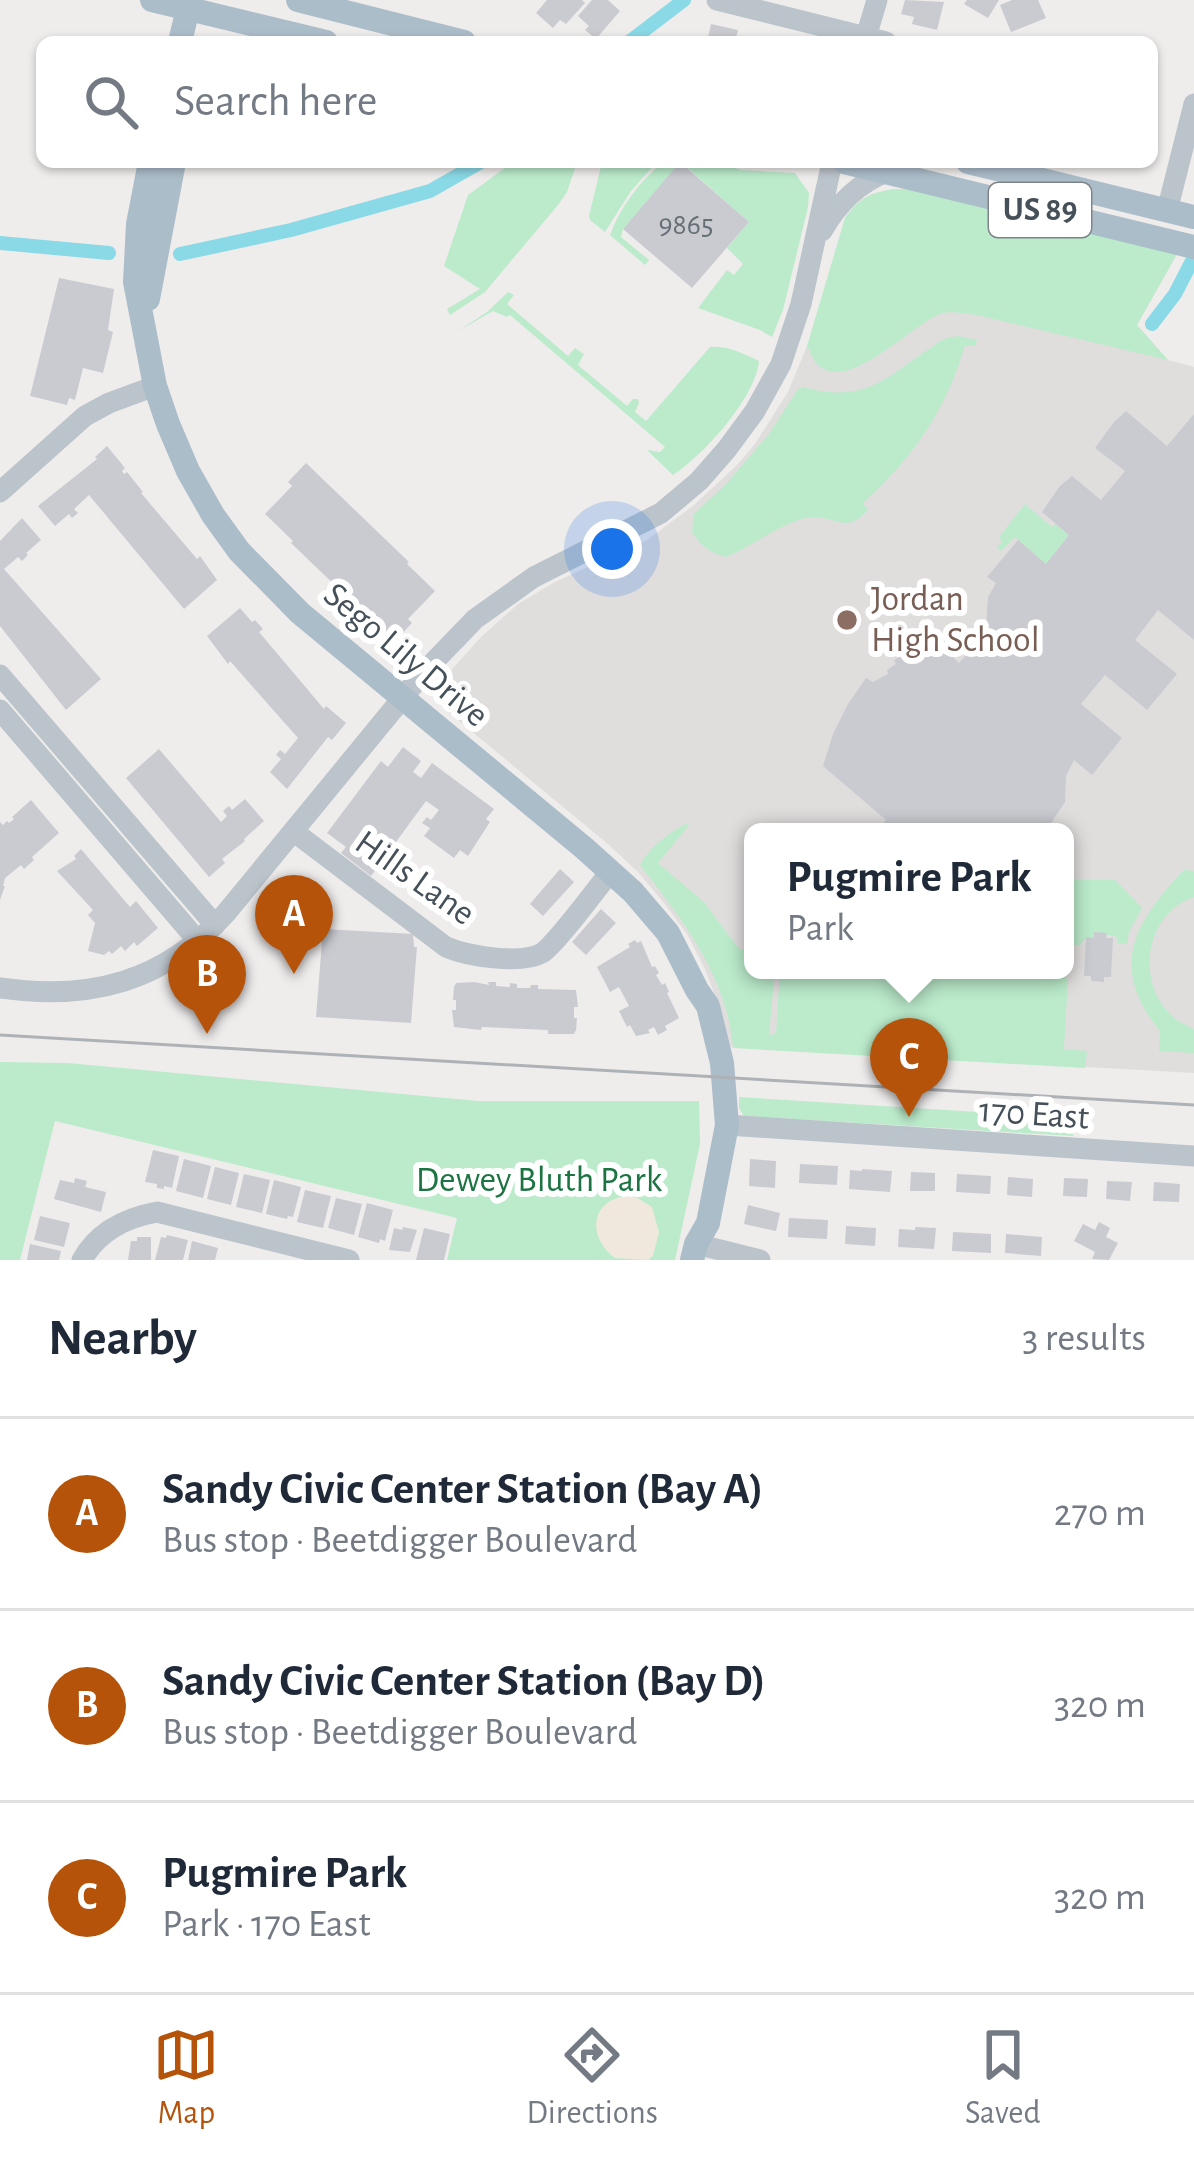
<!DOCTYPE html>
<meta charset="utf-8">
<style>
:root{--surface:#fff;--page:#f2f2f3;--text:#1f2937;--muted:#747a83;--line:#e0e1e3;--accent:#b45309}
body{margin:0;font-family:"Alegreya Sans",sans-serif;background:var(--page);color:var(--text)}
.you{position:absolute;left:612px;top:549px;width:42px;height:42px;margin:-30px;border:9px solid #fff;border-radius:50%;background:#1a73e8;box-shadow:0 0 0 18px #1a73e833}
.badge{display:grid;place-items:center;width:78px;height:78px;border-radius:50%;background:var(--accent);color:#fff;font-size:39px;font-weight:700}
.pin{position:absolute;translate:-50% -99px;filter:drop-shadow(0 3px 6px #0008)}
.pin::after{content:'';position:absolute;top:63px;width:42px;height:36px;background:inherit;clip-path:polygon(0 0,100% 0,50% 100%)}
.popup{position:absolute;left:744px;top:823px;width:330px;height:156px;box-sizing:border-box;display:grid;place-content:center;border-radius:18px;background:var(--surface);filter:drop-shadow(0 3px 9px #0005);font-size:39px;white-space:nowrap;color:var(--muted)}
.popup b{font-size:45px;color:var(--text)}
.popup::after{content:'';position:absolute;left:50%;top:100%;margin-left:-24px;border:24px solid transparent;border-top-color:var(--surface)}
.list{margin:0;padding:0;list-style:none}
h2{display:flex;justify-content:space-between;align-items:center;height:156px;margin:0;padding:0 48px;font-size:51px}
h2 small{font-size:39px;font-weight:400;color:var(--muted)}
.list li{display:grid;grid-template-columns:78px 1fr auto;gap:36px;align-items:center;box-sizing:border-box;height:192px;padding:0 48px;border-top:3px solid var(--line)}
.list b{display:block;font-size:45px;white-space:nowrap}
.list p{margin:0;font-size:39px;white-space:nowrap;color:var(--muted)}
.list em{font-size:39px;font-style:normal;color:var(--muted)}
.icon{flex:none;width:66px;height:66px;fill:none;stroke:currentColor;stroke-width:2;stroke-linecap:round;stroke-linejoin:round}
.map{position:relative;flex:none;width:1194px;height:1260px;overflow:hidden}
.search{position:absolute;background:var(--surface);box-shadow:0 3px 9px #0004;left:36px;right:36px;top:36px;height:132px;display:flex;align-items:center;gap:30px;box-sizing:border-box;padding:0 42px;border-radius:18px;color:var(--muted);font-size:45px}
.sheet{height:732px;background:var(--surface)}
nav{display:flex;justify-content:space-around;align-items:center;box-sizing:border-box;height:168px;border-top:3px solid var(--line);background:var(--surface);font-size:33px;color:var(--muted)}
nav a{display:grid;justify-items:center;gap:6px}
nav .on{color:var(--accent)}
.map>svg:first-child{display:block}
.education{fill:#e0dddd;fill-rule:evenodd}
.green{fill:#bbebcb}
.sand{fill:#f0e8dc}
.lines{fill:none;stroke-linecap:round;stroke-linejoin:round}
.canal{stroke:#8ad9e6;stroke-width:14}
.building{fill:#c9cbd1}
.minor{stroke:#bbc4cb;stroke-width:21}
.major{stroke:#acbdca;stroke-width:24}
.tram{stroke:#aeb2b6;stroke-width:3}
.education-dot{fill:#8d6e63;stroke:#fff;stroke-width:4.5}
.labels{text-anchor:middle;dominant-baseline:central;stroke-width:12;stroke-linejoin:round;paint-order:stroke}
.number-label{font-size:30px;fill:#666f76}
.shield{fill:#fff;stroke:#7d848a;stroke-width:3}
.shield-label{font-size:33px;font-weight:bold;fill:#455058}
.education-label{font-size:36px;fill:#785e54;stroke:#fff;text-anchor:start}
.street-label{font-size:36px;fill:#455058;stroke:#fff}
.park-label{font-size:36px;fill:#1b7442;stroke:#fff}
</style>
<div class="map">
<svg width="1194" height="1260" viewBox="0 0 1194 1260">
<rect width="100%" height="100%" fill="#efecec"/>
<path class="education" d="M894,189L1177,254L1137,325L1168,360L1194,367V1073L729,1047L720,1009L705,969L687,934L664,903L638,872L608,844L447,711L441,702L439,694L446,676L481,637L518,604L555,582L647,540L693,506L736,466L755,444L788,392L810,339L845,218L861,200L871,194ZM753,832H1065V970H753Z"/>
<path class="green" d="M513,162H577L567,192L558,205L485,292L450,315L447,309L480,289L444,266L468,195Z
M602,162H657L631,191L605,232L590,220L589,216Z
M663,162H719L741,170L795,173L809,193L808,207L783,310L772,337L760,330L698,308L727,270L734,275L743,264L727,248L749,222L681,162L623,229L621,237L649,260L645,265L610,235C621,206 639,182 663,162Z
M907,189L1177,254L1137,325L1168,360L977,315C965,314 951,310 940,314C912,324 846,397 816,363C812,358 810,351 807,346L845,218C860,195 881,188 907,189Z
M508,292L514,295L507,304L568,356L575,348L584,354L578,365L627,406L633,399H638L639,403L635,412L646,421L710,347C726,345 745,354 759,361C756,397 703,456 673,475L647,450L660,452L665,447L510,315L507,317L493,311L458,331L487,312Z
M958,336L977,340L975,346L965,345C947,409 912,459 863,503L868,509C845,538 834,512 806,518C777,525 753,546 726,557C710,553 701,546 692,532L694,514L727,483L769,434L798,389L803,387C871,406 890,372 944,339Z
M1025,504L1052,527L1055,524L1069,535L1046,564L1015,537L1001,551L997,547L1002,542L999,537Z
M687,823L689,825L658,863L704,902L739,949L753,951V970H775L769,1035L776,1034L780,970H923L1068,978L1064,1049L1087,1051L1085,1068L733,1048C727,976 683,920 640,865C650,847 668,833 687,823Z
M1184,870L1194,871V897C1146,913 1135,979 1170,1014C1176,1021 1186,1025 1194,1029V1053L1159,1051L1160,1031C1108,968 1134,922 1184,870Z
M1065,880H1115L1142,908L1129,932L1127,944L1118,943L1117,937L1095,932L1094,938H1086L1080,945L1065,944Z
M0,1062L68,1063L478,1101H699L700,1144L675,1260H447L457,1218L55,1121L20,1260H0Z
M739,1097L1075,1118L1073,1136L744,1116L739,1108Z"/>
<path class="sand" d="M624,1196L636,1197L652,1207L659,1232L653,1256L648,1260L615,1258C589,1239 588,1203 624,1196Z"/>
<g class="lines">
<path class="canal" d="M629,42L684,0
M0,243L109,253
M180,254L291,230L430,191L481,162
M1152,324L1175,294L1192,261"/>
</g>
<path class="building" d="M547,0H582L585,3L566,24L560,20L553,28L536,13Z
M592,0H608L620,11L596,39L585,30L589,26L578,16Z
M905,0L944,2L937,30L912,24L914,17L901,14Z
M967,0H999L988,18L964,4Z
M1012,0H1038L1046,18L1011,32L1000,5Z
M711,24L738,30L735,42H707Z
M680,162L749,222L692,288L623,229Z
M59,278L114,289L108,330L113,332L103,373L83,368L75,400L69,398L67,405L30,396Z
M1126,411L1167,446L1194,414V640L1158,610L1135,640L1177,674L1147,710L1105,675L1081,704L1122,738L1092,775L1074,760L1066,776L1065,802L1045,832H876L886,820L823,766L833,734L848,704L866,678L873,682L888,674L887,670L896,664L894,660L905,654L903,650L912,645L909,641L920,635L941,646L959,663L968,653L964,650L973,639L977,641L986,627L988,597L996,583L987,577L1018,540L1046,564L1069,535L1042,512L1060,486L1072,476L1101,500L1125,471L1095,448L1114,422Z
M107,446L125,468L122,471L124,474L127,472L143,492L141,493L197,559L200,556L217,580L184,609L89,495L74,509L78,513L72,518L69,514L55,526L38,506L97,459L95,457Z
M306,463L409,562L407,564L435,591L408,619L412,623L394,642L291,543L293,541L265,514L292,486L288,482Z
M22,518L41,540L26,553L28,555L22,561L18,557L4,569L101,679L66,710L0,626V541Z
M240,608L252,622L255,620L263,629L259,632L324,709L326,706L346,723L332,740L328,737L287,789L270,772L281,759L276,755L280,750L285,754L298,738L230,661L228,664L207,636Z
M403,747L421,761L413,772L421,778L432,763L494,809L486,819L490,822L468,856L460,850L454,858L424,836L430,828L422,823L427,817L431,820L439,810L426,801L371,876L341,853L346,847L327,833L381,761L388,767Z
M159,749L221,822L227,816L223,811L229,806L232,810L245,799L264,821L244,839L245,841L222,859L225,863L209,877L126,778Z
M31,800L59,833L32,857L34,860L24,869L21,865L5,878L3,886H5L0,900V822L3,825L7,821L9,823L14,819L12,817Z
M81,849L130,907L136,901L158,928L137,946L134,942L125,951L121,946L112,954L109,951L104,955L88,951L95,923L88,915L93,910L57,871L76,859L74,856Z
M560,869L574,882L543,916L530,904Z
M601,909L616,923L586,955L572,942Z
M323,929L413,934L414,947H417L411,1023L316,1017Z
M1094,932L1107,933L1106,938H1113L1111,977H1104V982L1091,981V976H1084L1086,937L1094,938Z
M635,940L637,943L641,941L652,967L655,966L659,973L656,975L662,985L665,983L669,992L667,993L679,1018L665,1026L667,1030L658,1035L654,1027L648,1030L650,1033L636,1036L630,1025L627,1027L619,1011L629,1006L619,987L610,992L597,967L630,947L628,944Z
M474,982L489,985L488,982H496V986L510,987V983L517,984V988H530L531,985H538V989L576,990L578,1007H574V1018H577L576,1030L574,1034H548V1030L482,1027L481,1030L454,1027L452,1010H456V1000H453L454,987L456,983Z
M153,1150L179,1156L172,1188L164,1186V1189L157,1188V1184L145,1182Z
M184,1159L211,1166L203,1198L176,1191Z
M750,1159L776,1161L775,1188L749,1186Z
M800,1164L838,1166L837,1185L799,1183Z
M215,1167L239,1173L231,1205L207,1199Z
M862,1169L892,1171L890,1192L849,1189L850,1170L862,1171Z
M911,1172L935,1173V1191H910Z
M244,1174L270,1180L262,1213L236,1207Z
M957,1174L991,1176L990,1194L956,1192Z
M1008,1177L1033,1179L1032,1197L1007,1195Z
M75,1178L87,1181L85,1187L106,1192L101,1212L54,1199L60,1180L74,1183Z
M1064,1178L1088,1179L1087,1197L1063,1196Z
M274,1180L301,1187L293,1217L288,1216L287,1219L266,1214Z
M1107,1181L1132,1182L1130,1201L1106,1199Z
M1154,1182L1180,1184L1179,1202L1153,1201Z
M305,1190L331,1196L323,1228L297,1222Z
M336,1198L362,1204L354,1235L328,1228Z
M367,1203L393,1210L385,1241L380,1239L379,1243L358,1237Z
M748,1205L780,1213L776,1231L744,1224Z
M40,1216L70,1223L64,1247L34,1240Z
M789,1218L828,1220L827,1239L788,1237Z
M1099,1222L1110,1228L1106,1237L1118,1243L1109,1260L1092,1259L1095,1252L1074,1241L1083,1224L1095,1230Z
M846,1226L876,1228L875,1246L845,1244Z
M403,1227L417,1230L410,1252L389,1250L394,1228L402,1230Z
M915,1227L936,1228L934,1249L898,1247L899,1229L915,1230Z
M424,1228L450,1234L444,1260H416Z
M953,1232L991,1234V1253L952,1251Z
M1006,1234L1042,1237L1041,1256L1005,1253Z
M167,1235L188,1240L183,1260H155L161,1237L166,1238Z
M137,1237H151V1260H128L131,1241H137Z
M192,1241L218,1248L215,1260H188Z
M30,1244L61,1251L59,1260H27Z"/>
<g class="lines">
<path class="minor" d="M717,0L886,42
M866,37L877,0
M1167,211L1194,104
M822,231C837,205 858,183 887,172
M0,492L85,416L109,403L155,386
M0,675L215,925
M0,710L198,941
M293,831L446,947C467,956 521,965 542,953C556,944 597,888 611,871
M0,988C90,1001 164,982 226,913L423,673L475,619L534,577L661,513L699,481L727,449L755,411L781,364L801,304L832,162
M727,1125L1194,1156
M696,1244L760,1260
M82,1260C98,1231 125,1218 157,1212L349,1260"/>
<path class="major" d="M152,0L326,42
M298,0L464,42
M180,42L190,0
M150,162L138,224L135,282L155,386L168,424L188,471L213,515L239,551L300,613L584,848L633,892L668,933L697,990L708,1006L722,1063L727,1125L708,1223L696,1244L692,1260
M844,162L1194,247
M968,162L1194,217
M148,299L174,162"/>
<path class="tram" d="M0,1035L1194,1105"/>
</g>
<circle class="education-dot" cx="847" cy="620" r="12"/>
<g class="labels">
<g class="number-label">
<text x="686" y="225">9865</text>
</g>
<rect class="shield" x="989" y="183" width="102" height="54" rx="9"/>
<g class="shield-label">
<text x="1040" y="210">US 89</text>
</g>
<g class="education-label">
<text x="871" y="599">Jordan<tspan x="871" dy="41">High School</tspan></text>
</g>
<g class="street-label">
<text transform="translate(406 655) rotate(40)">Sego Lily Drive</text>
<text transform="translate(415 878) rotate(35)">Hills Lane</text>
<text transform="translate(1034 1114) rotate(4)">170 East</text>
</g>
<g class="park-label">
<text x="539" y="1180">Dewey Bluth Park</text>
</g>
</g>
</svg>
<div class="you"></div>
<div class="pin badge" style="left:294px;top:974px">A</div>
<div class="pin badge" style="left:207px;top:1034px">B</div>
<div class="pin badge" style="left:909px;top:1117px">C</div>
<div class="popup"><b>Pugmire Park</b>Park</div>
<div class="search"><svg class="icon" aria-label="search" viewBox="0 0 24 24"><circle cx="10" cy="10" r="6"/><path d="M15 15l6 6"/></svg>Search here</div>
</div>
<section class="sheet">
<h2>Nearby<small>3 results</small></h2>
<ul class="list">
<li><span class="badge">A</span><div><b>Sandy Civic Center Station (Bay A)</b><p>Bus stop · Beetdigger Boulevard</p></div><em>270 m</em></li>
<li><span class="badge">B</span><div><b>Sandy Civic Center Station (Bay D)</b><p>Bus stop · Beetdigger Boulevard</p></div><em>320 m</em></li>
<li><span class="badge">C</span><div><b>Pugmire Park</b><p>Park · 170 East</p></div><em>320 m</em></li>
</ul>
</section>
<nav>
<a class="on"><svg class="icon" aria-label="map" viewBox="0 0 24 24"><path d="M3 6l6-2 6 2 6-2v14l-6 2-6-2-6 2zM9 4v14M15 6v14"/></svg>Map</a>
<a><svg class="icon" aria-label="directions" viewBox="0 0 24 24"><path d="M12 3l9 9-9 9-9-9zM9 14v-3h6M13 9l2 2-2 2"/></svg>Directions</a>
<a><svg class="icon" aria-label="saved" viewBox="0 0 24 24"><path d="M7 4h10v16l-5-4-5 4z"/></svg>Saved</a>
</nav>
